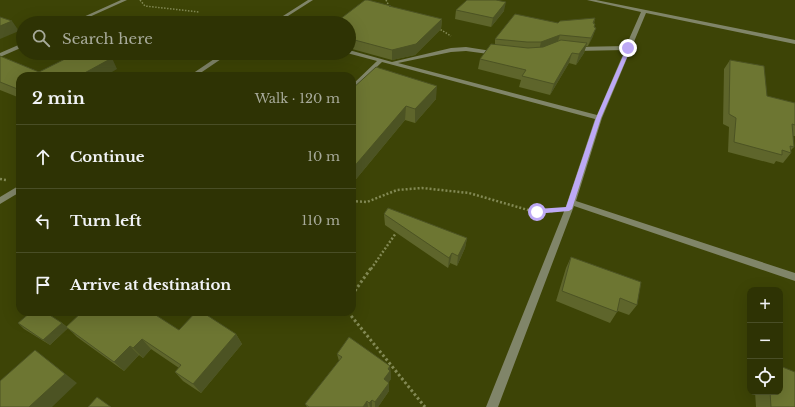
<!DOCTYPE html>
<meta charset="utf-8">
<style>
:root{--surface:#2e3304;--page:#363b0e;--text:#f1f3f6;--muted:#a7aa9a;--line:#494e26}
body{margin:0;font-family:"Libre Baskerville",serif;background:var(--page);color:var(--text)}
.controls{position:absolute;right:12px;bottom:12px;display:grid;overflow:hidden;border-radius:8px;box-shadow:0 4px 16px #0002}
.controls button{width:36px;height:36px;display:grid;place-items:center;padding:0;border:0;border-bottom:1px solid var(--line);background:var(--surface);color:var(--text);font:20px sans-serif}
.stop{position:absolute;width:12px;height:12px;margin:-9px;border:3px solid #bda9f5;border-radius:50%;background:#fff}
.stop.end{background:#bda9f5;border-color:#fff;box-shadow:0 1px 4px #0008}
.list{margin:0;padding:0;list-style:none}
h2{display:flex;justify-content:space-between;align-items:center;height:52px;margin:0;padding:0 16px;font-size:17px}
h2 small{font-size:13px;font-weight:400;color:var(--muted)}
.list li{display:grid;grid-template-columns:26px 1fr auto;gap:12px;align-items:center;box-sizing:border-box;height:64px;padding:0 16px;border-top:1px solid var(--line)}
.list b{display:block;font-size:15px;white-space:nowrap}
.list em{font-size:13px;font-style:normal;color:var(--muted)}
.icon{flex:none;width:22px;height:22px;fill:none;stroke:currentColor;stroke-width:2;stroke-linecap:round;stroke-linejoin:round}
.map{position:relative;flex:none;width:795px;height:407px;overflow:hidden}
.search{position:absolute;background:var(--surface);box-shadow:0 4px 16px #0002;left:16px;top:16px;width:340px;height:44px;display:flex;align-items:center;gap:10px;box-sizing:border-box;padding:0 14px;border-radius:22px;color:var(--muted);font-size:15px}
.panel{position:absolute;background:var(--surface);box-shadow:0 4px 16px #0002;left:16px;top:72px;width:340px;height:244px;border-radius:12px}
.map>svg:first-child{display:block}
.lines{fill:none;stroke-linecap:round;stroke-linejoin:round}
.path-far2{stroke:#828954;stroke-width:1.5;stroke-dasharray:1.5 1.5;stroke-linecap:butt}
.path-far1{stroke:#828954;stroke-width:2.5;stroke-dasharray:2 2;stroke-linecap:butt}
.path{stroke:#828954;stroke-width:3;stroke-dasharray:2.5 2.5;stroke-linecap:butt}
.street{fill:#808569;fill-rule:evenodd}
.wall{fill:#5e652b}
.shaded-wall{fill:#4c5323}
.building{fill:#6d7632;stroke:#4c5323}
.route{fill:#bda9f5}
</style>
<div class="map">
<svg width="795" height="407" viewBox="0 0 795 407">
<rect width="100%" height="100%" fill="#3d4406"/>
<g class="lines">
<path class="path-far2" d="M140,0L145,6L199,12
M386,0L389,6
M438,28L451,36"/>
<path class="path-far1" d="M0,179L6,180
M352,201L367,202L397,190L422,188L469,193L528,210L553,211
M371,269L396,233"/>
<path class="path" d="M352,295L371,268
M348,312L425,407"/>
<path class="street" d="M121,0H127L76,23H70Z
M308,0H313L277,23H272Z
M587,0H596L795,40V44L646,13L602,118L576,201L795,273V281L574,206L498,407H486L565,209L595,119L382,62L354,89L352,90V85L377,61L347,53H349V50L392,62L451,48L466,47L498,52L499,53L496,55L466,51L451,52L398,63L597,115L625,50L575,51L572,49L575,47L626,46L641,12Z
M23,43V47L0,57V53Z
M223,53H230L196,76H189Z
M20,185V192L0,204V197Z"/>
</g>
<path class="wall" d="M391,7L442,19L441,29L415,55L392,60L352,49V45L349,44V23Z
M456,10L504,11L491,27L455,19Z
M595,18L594,24H595L593,36L588,46H586L584,53L576,65L569,63L550,95L519,87L521,80L478,69L480,59L495,45V39L558,23Z
M0,56L39,72L71,58L117,69L20,76V98L0,90Z
M730,60L767,96L795,103V136H793L794,147L791,150V153L783,163L776,161L774,164L728,152L729,127L723,124L724,69Z
M352,89L436,99L415,123L405,120L352,184Z
M384,214L467,238L465,248L457,266L450,263L448,268L385,225Z
M571,257L637,305L629,315L618,311L617,312L610,323L556,301L566,268Z
M18,323H62L66,326L179,330L236,334L242,344L201,393L183,381L175,372L179,368L151,349L143,358L139,355L124,371L77,337L68,328L50,345L24,329Z
M337,354L390,366L391,379L388,382L389,391L378,407H307L305,404L339,361Z
M755,392H780L795,407H756Z"/>
<path class="shaded-wall" d="M506,2L504,11L491,27L493,18Z
M442,19L441,29L415,55L392,60V50Z
M12,21L19,31L0,39V26Z
M596,28L593,36L588,46L591,38Z
M560,35L557,44L539,51L541,42Z
M587,43L584,53L576,65L579,54Z
M572,53L569,63L550,95L554,84Z
M112,58L117,69L105,76H79Z
M437,86L436,99L415,123V109Z
M406,106L405,120L352,184V169Z
M356,234V240L352,245V238Z
M467,238L465,248L457,266L458,256Z
M452,253L450,263L448,268L449,258Z
M62,323L68,328L50,345L43,340Z
M236,334L242,344L201,393L193,384Z
M142,339L151,349L143,358L133,348Z
M130,346L139,355L124,371L114,362Z
M48,360L77,383L52,407H29Z
M390,366L391,379L385,388L384,379L388,369Z
M389,383V391L378,407H375V402Z
M372,400V407H370L369,403Z
M367,401L368,407H363Z"/>
<path class="building" d="M365,0H368L391,6H389L442,19L416,44L392,50L351,39L355,36L349,34V23H335Z
M467,0H496L506,2L493,18L456,10Z
M515,14L558,23L560,21L595,18L593,23L595,24L594,27L596,28L591,38L560,35L541,42H527L495,39Z
M0,17L12,21L0,26Z
M561,40L587,43L579,54L572,53L554,84L522,76L526,70L480,59L491,44L528,48L543,47Z
M82,53H97L112,58L79,76H20V90L0,82V56L39,72L69,57L71,58Z
M730,60L764,66L767,96L795,103V125L792,124L794,147L790,146L791,153L782,150V155L734,142L736,118L729,114Z
M376,67L437,86L415,109L406,106L352,169V97L354,94H352V89Z
M388,208L467,238L458,256L452,253L449,258L384,214Z
M352,232L356,234L352,238Z
M571,257L641,282L637,305L620,298L617,312L562,291Z
M31,312H45L62,323L43,340L18,323Z
M82,312H151L179,330L196,312H202L236,334L193,384L175,372L181,365L142,339L133,348L130,346L114,362L66,327Z
M349,337L390,366L388,369L390,371L384,379L389,383L375,402L372,400L369,403L367,401L363,407H309L305,404L342,357L337,354Z
M35,350L65,374L29,407H0V381Z
M780,366L795,372V407H771L770,392H780Z
M97,397L111,407H88Z"/>
<path class="route" d="M627,47L631,48L601,118L572,209L569,211L535,214V210L537,209L566,207L596,118Z"/>
</svg>
<div class="controls">
<button>+</button>
<button>−</button>
<button><svg class="icon" aria-label="locate" viewBox="0 0 24 24"><circle cx="12" cy="12" r="6"/><path d="M12 2v4M12 18v4M2 12h4M18 12h4"/></svg></button>
</div>
<div class="stop" style="left:537px;top:212px"></div>
<div class="stop end" style="left:628px;top:48px"></div>
<div class="search"><svg class="icon" aria-label="search" viewBox="0 0 24 24"><circle cx="10" cy="10" r="6"/><path d="M15 15l6 6"/></svg>Search here</div>
<section class="panel">
<h2>2 min<small>Walk · 120 m</small></h2>
<ul class="list">
<li><svg class="icon" aria-label="ahead" viewBox="0 0 24 24"><path d="M12 20V5M6 11l6-6 6 6"/></svg><div><b>Continue</b></div><em>10 m</em></li>
<li><svg class="icon" aria-label="left" viewBox="0 0 24 24"><path d="M17 20v-9H6M10 6l-5 5 5 5"/></svg><div><b>Turn left</b></div><em>110 m</em></li>
<li><svg class="icon" aria-label="arrive" viewBox="0 0 24 24"><path d="M6 21V4h12l-3 4 3 4H6"/></svg><div><b>Arrive at destination</b></div></li>
</ul>
</section>
</div>
